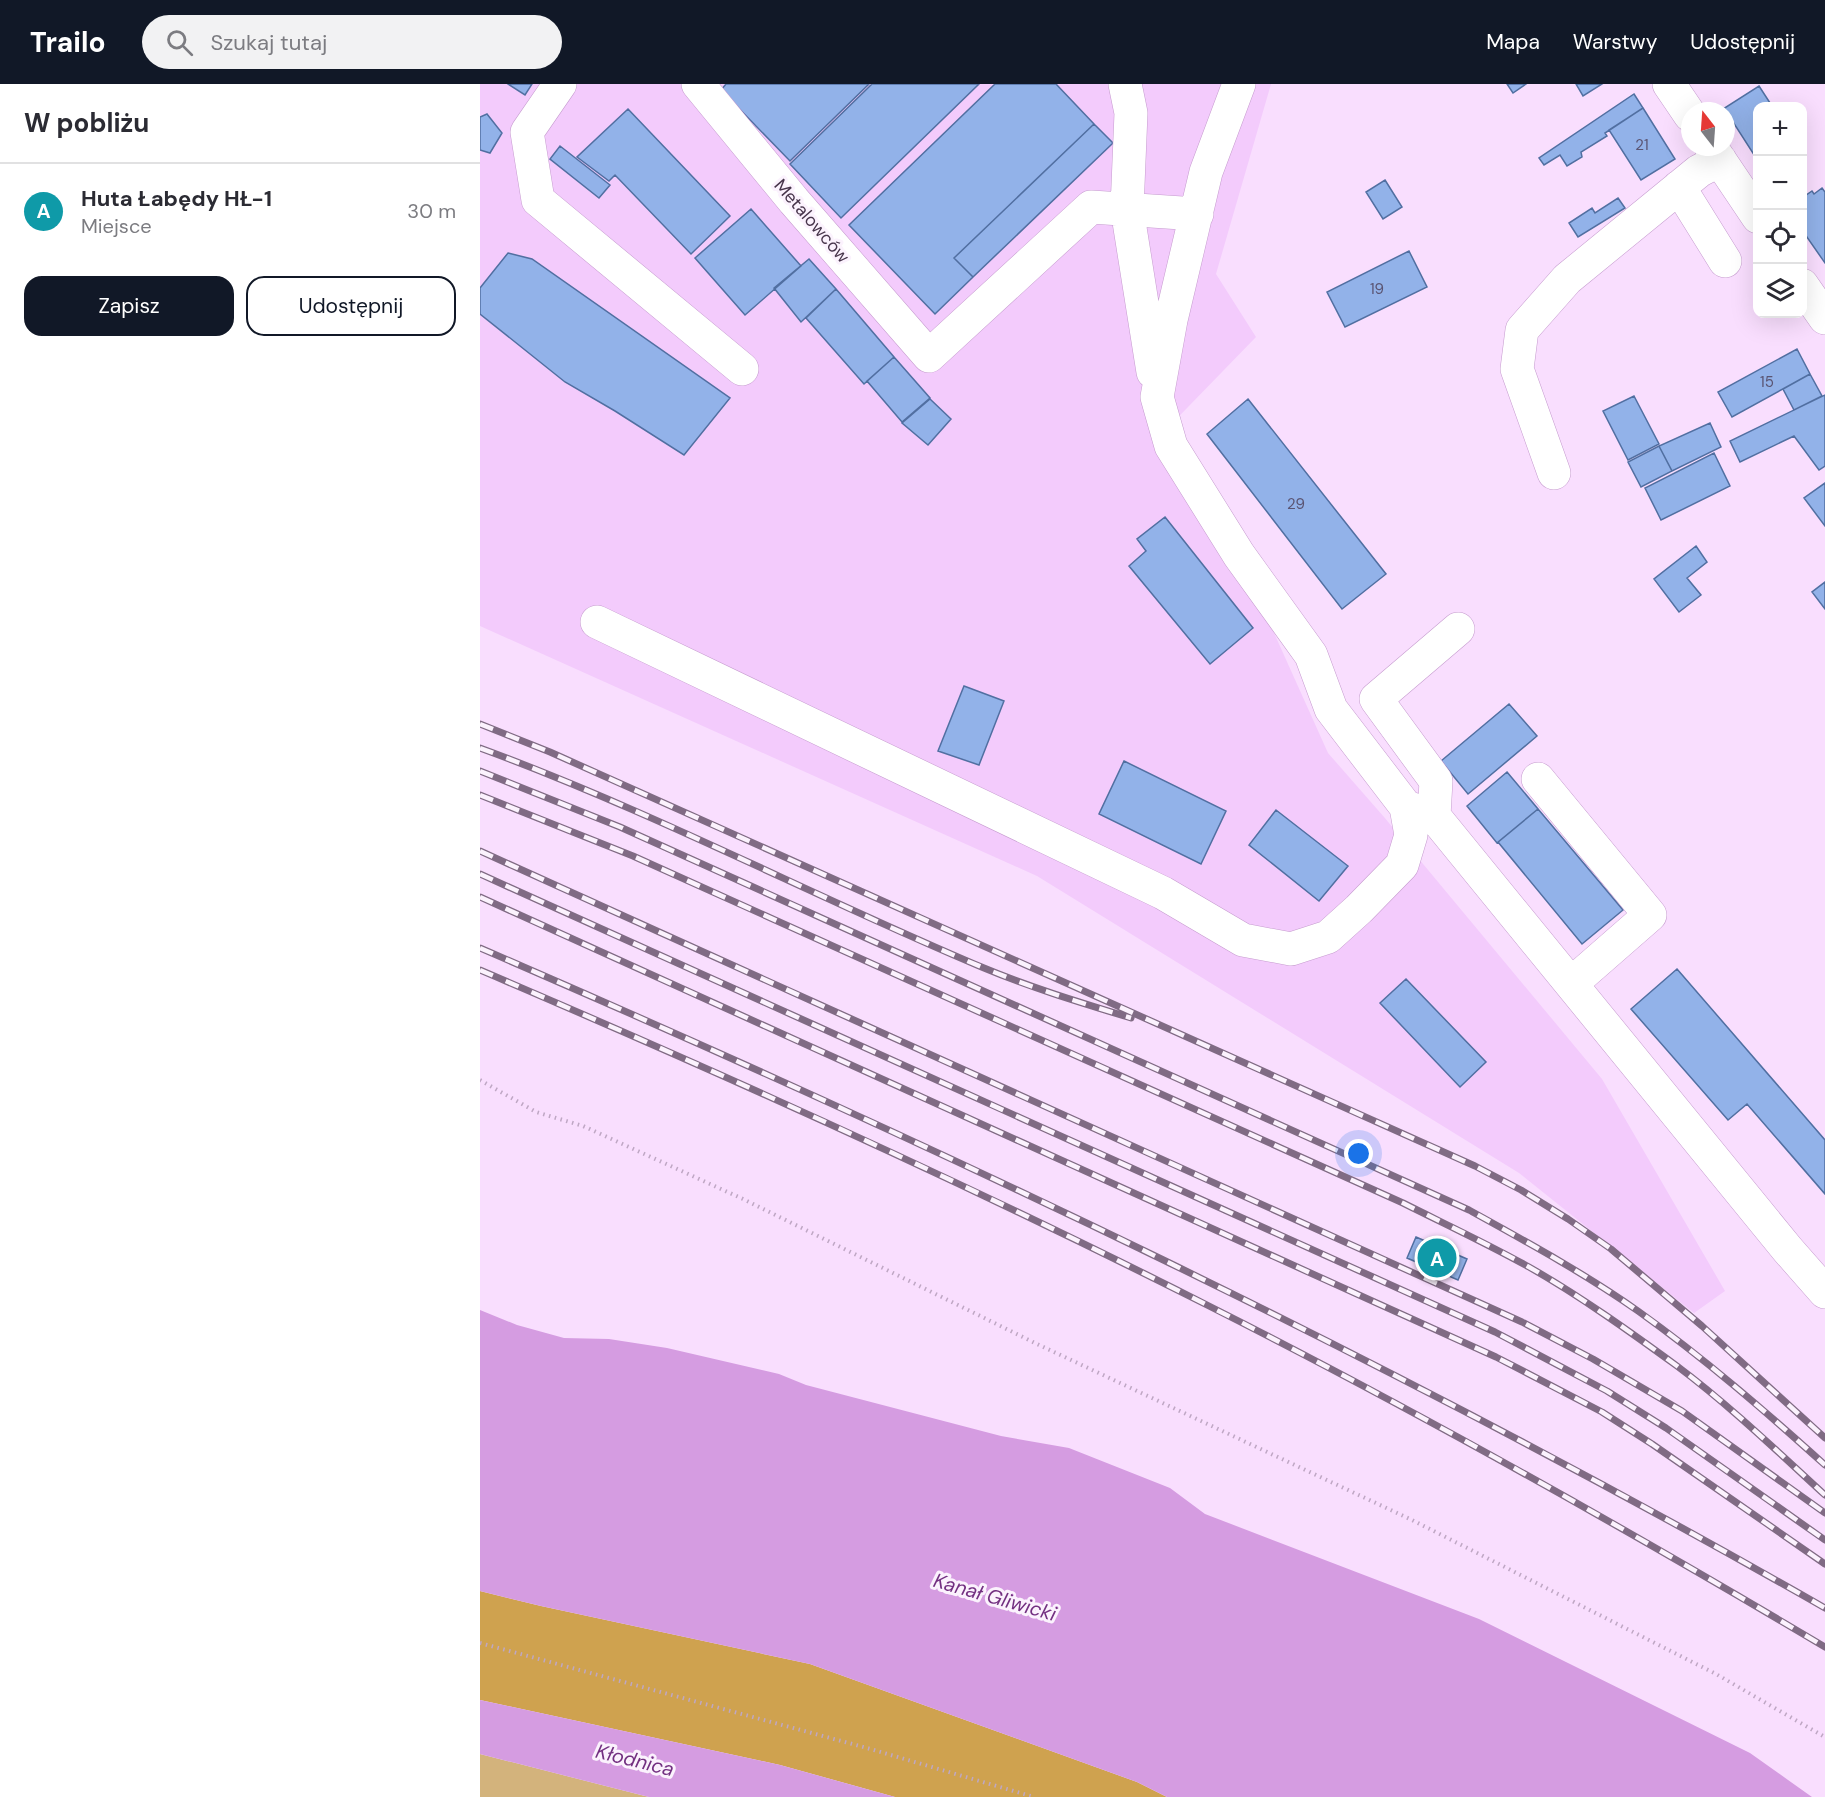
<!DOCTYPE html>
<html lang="pl">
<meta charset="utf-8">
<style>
:root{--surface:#fff;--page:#f2f2f3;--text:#2b2b33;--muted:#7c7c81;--line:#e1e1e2;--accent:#111827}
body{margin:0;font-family:"DM Sans",sans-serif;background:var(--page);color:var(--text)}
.controls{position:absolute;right:18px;top:18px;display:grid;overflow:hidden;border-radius:12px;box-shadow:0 6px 24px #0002}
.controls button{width:54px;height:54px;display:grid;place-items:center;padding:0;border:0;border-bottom:2px solid var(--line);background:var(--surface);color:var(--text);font:30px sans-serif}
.compass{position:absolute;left:1201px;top:18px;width:54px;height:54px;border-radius:50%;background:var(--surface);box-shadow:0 6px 24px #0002;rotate:343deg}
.you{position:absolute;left:879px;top:1070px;width:21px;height:21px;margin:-15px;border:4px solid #fff;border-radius:50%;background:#1a73e8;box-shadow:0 0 0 9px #1a73e833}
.badge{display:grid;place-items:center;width:39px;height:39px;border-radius:50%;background:var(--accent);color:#fff;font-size:20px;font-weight:700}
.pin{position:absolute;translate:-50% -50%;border:3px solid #fff;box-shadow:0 2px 6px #0006}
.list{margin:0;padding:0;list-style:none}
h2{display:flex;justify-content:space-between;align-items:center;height:78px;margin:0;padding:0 24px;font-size:26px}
h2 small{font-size:20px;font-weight:400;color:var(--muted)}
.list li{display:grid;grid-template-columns:39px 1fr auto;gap:18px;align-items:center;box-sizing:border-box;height:96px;padding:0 24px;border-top:2px solid var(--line)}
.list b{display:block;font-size:22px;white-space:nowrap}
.list p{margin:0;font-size:20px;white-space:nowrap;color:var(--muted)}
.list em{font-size:20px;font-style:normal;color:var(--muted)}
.actions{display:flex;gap:12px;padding:18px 24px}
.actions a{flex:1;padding:14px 0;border:2px solid var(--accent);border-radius:18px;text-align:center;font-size:21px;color:var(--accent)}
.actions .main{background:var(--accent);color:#fff}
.icon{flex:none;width:33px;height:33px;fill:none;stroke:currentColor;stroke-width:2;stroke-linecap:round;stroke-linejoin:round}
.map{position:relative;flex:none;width:1345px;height:1713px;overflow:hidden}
header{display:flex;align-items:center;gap:36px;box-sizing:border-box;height:84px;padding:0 30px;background:var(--accent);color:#fff}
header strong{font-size:28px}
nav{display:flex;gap:33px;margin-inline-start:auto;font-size:21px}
.search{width:420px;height:54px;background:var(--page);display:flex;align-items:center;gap:15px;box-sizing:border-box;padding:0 21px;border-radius:33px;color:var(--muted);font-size:22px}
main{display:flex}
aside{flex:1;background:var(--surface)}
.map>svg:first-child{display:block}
.built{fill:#f3cbfc}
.green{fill:#d3b37c}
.forest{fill:#cfa24f}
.water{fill:#d59ce1}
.building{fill:#92b2e9;stroke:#516fa1;stroke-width:1.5}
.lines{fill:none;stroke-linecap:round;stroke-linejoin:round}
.minor-casing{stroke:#c69ccf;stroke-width:34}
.path{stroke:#bfa7c4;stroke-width:4;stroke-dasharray:1.5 4.5;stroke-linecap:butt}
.minor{stroke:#fff;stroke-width:33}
.rail-casing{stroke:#806b84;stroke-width:7}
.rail{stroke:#fbf2fd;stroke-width:4.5;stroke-dasharray:14;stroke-linecap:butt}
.labels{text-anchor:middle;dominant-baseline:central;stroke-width:6;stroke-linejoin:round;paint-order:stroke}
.number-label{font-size:15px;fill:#5a5472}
.street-label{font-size:18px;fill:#47354b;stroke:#fbf2fd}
.water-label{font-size:20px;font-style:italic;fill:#733081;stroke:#fbf2fd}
</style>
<header>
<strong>Trailo</strong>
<div class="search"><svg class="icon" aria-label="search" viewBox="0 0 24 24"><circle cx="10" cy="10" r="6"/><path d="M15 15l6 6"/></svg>Szukaj tutaj</div>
<nav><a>Mapa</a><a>Warstwy</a><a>Udostępnij</a></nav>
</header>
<main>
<aside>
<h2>W pobliżu<small></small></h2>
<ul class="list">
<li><span class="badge" style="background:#0f9aa8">A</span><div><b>Huta Łabędy HŁ-1</b><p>Miejsce</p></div><em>30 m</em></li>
</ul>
<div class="actions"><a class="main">Zapisz</a><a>Udostępnij</a></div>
</aside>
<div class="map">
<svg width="1345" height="1713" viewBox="0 0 1345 1713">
<rect width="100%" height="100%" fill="#f9defe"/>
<path class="built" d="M0,0H791L736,190L776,253L674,358L790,540L848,669L904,733L1122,995L1245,1207L1214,1229L1039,1089L557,792L0,542Z"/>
<path class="green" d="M0,1670L169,1713H0Z"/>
<path class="forest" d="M0,1507L61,1522L330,1580L657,1698L687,1713H415L300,1681L0,1616Z"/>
<path class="water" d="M0,1226L37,1241L84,1254L129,1255L187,1264L299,1290L326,1301L521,1352L589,1364L690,1404L725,1430L999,1535L1270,1669L1332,1713H687L657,1698L330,1580L61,1522L0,1507Z
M0,1616L300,1681L415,1713H169L0,1670Z"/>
<path class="building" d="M28,0H52L45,11Z
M246,0H389L310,77L241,6Z
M392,0H499L361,134L310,80Z
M515,0H576L614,40L474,174L493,193L455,230L369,141Z
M1027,0H1046L1033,9Z
M1096,0H1122L1103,12Z
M1279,2L1292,22H1278V77L1246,27L1243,25Z
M1154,10L1163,24L1125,49L1127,52L1101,68L1102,73L1087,82L1080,71L1064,81L1059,74Z
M1163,24L1195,75L1161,96L1129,46Z
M148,25L250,132L211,170L135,91L129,97L97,73Z
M7,30L22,49L10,69L0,66V33Z
M614,40L633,59L493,193L474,174Z
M80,62L130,101L119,114L70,75Z
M905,96L922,123L903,135L886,108Z
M1342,104L1345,108V179L1322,146V114L1332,107L1334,110Z
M1138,114L1145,124L1098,153L1089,139L1112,124L1115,129Z
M271,125L321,182L265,231L215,174Z
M929,167L947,203L865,243L847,208Z
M28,169L52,175L250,314L204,371L135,327L85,298L0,230V204Z
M329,175L356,205L321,238L294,204Z
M356,205L414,273L384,300L326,234Z
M1317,265L1330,290L1252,333L1238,308Z
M414,273L450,314L422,338L387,297Z
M1330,290L1342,312L1314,326L1303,305Z
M1345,311V382L1339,386L1314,352L1260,378L1250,357Z
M1154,312L1179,360L1148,376L1123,327Z
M450,315L471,335L448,361L422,339Z
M768,315L906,490L862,525L727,350Z
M1230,339L1241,363L1192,387L1179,362Z
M1179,362L1192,387L1161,403L1148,378Z
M1234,369L1250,402L1181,436L1165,404Z
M1345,399V442L1324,414Z
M685,433L773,544L730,580L649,482L666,467L657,455Z
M1216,462L1227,478L1207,494L1221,511L1199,528L1174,495Z
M1345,498V525L1332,508Z
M484,602L524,617L499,681L458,667Z
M1029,620L1057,652L988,710L961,677Z
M644,677L746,727L721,780L619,730Z
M1027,688L1058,725L1017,759L987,722Z
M1058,725L1143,826L1102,860L1018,758Z
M796,726L868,782L839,817L769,761Z
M1197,885L1345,1056V1110L1267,1020L1248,1036L1151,925Z
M926,895L1006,978L980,1003L900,919Z
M936,1153L987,1175L978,1196L927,1174Z"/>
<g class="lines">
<g class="minor-casing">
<path id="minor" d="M80,0L47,48L58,116L262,285
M218,0L314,117L449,272L611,123L717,130
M645,0L651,29L647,125L673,288
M1189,0L1210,31
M1231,63L1278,133
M1199,103L1245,177
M1322,201L1345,234
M1074,389L1037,285L1042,246L1087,195L1219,87L1240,76
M117,538L683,809L763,856L811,865L848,853L879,825L922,781L931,751L926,723L851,625L831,571L759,471L691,362L677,313L691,236L726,88L759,0
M1058,695L1170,831L1091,900
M926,723L954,732L1308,1166L1345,1208
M954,732L956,697L896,615L978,545"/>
</g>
<path class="path" d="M0,996L56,1028L103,1042L263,1115L557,1260L932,1436L1236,1590L1345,1653
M0,1559L387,1664L554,1713"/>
<use href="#minor" class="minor"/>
<g class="rail-casing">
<path id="rail" d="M0,640L70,668L995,1082L1041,1106L1088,1135L1131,1165L1222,1242L1345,1354
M0,664C172,727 335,813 504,884C552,904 602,919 651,934
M0,687L140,743L989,1126C1047,1158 1104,1189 1158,1227C1224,1274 1285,1327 1345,1381
M0,711L153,772L923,1119C965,1140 1008,1160 1049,1183C1100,1212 1149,1247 1197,1282C1249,1321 1297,1367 1345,1411
M0,767L1042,1238L1113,1275L1202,1327L1345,1429
M0,790L1015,1248L1127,1307L1186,1344L1345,1456
M0,813L1016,1273L1122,1328L1172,1360L1345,1480
M0,864C459,1062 911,1276 1345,1524
M0,886C246,991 490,1101 729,1222C939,1328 1143,1443 1345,1563"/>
</g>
<use href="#rail" class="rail"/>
</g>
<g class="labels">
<g class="number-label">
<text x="1162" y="61">21</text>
<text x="897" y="205">19</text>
<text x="1287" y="298">15</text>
<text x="816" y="420">29</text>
</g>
<g class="street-label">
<text transform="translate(332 137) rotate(49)">Metalowców</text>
</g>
<g class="water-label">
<text transform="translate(515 1513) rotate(16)">Kanał Gliwicki</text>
<text transform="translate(155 1676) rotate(14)">Kłodnica</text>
</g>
</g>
</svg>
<div class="controls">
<button>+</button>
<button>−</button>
<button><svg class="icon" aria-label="locate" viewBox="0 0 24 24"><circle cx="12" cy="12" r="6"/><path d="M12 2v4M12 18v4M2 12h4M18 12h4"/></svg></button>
<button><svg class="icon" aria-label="layers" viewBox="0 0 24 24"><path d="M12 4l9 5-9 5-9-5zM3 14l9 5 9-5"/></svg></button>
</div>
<svg class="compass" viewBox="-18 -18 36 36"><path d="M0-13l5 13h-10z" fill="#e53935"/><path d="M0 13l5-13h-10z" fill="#7c7c81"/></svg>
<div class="you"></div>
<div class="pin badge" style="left:957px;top:1174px;background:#0f9aa8">A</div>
</div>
</main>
